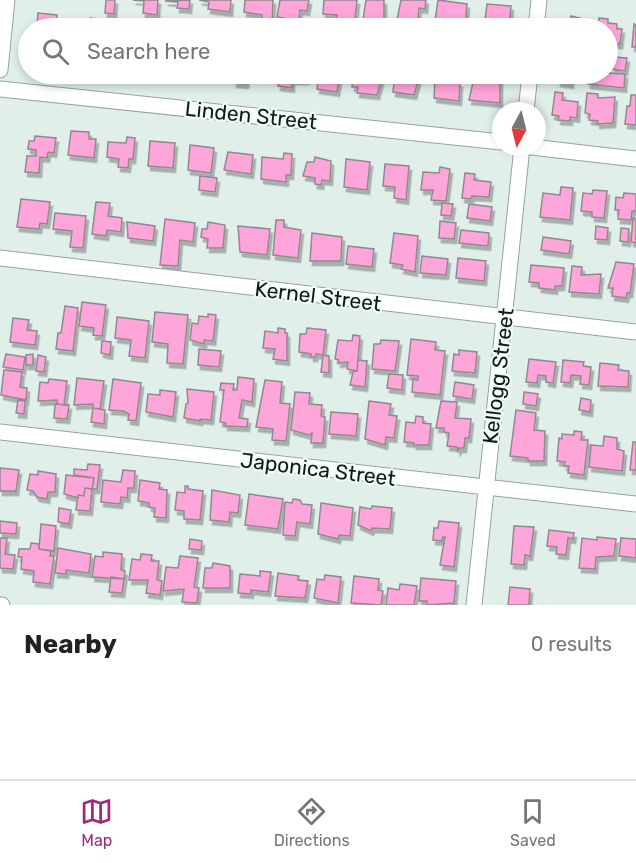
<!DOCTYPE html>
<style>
:root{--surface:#fff;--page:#f6f6f6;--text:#222;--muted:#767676;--line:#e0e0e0;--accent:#a3277c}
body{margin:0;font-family:Rubik,sans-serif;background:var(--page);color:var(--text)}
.compass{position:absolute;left:492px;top:102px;width:54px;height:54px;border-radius:50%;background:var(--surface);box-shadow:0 3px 9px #0003;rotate:187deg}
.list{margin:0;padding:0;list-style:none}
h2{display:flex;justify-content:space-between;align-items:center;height:78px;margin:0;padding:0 24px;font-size:26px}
h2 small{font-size:20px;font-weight:400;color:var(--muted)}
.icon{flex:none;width:33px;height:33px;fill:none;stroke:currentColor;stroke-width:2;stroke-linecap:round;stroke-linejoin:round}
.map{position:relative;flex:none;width:636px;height:605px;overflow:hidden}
.search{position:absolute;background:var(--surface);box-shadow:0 3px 9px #0003;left:18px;right:18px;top:18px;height:66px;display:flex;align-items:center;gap:15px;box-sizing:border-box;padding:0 21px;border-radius:33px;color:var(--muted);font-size:22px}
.sheet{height:174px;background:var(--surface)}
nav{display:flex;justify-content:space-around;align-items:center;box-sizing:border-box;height:84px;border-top:2px solid var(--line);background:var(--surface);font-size:16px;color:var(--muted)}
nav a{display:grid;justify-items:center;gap:3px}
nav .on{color:var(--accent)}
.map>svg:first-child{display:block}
.building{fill:#fea5da;stroke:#93888e;stroke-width:1.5;filter:url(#shadow)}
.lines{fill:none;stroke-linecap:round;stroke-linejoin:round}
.minor-casing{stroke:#96a39f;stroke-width:17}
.minor{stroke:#fff;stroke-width:15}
.labels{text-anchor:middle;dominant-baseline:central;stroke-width:4.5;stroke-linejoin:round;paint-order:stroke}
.street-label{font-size:21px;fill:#131817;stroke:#eefcf8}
</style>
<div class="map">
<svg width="636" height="605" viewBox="0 0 636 605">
<defs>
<filter id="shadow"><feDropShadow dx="2.5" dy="4.5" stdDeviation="0" flood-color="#0004"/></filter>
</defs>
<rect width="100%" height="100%" fill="#e1efeb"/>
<path class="building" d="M106,0H115L114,14L105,13Z
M133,0H158L157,15L143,13L144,1Z
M190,0L189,9L177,8L178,2L165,1Z
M199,0H231L230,12L208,9L209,2Z
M245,0H273L272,27L262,26V15L244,12Z
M280,0H309L307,11L300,10L299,20L315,22L314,28H287L288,19L277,17Z
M324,0H357L354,28L337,27V15L323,14Z
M366,0H384V28L362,26Z
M401,0H426L425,9L419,8L417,28H406L408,22L397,20Z
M438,0L467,4L465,28H434Z
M487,4L511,6L509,28H484Z
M38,13L57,15L56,28L37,26Z
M571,16L588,20L587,28H562L563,20L570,21Z
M90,18L115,21L114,28H89Z
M599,18L608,19V23L617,24V29H622L620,44H614L613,54L608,53V28H598Z
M66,20L76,21L75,28H65Z
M634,24L636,25V47H632Z
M613,57L627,58L625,71L612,69Z
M608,73L625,74L624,88L588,84L589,74Z
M199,74H229V77L199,76Z
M235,74H261V78L247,76L246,84L234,83Z
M271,74H307V80H292V88L278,86L279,75Z
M319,74H340L337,92L317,89Z
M353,74H383L377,95L357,93L358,87H352Z
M395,74H420L414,95L393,92Z
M445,74H453L452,82L460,83L459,101L434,98L435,77L444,78Z
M559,74H572L571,84L558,82Z
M484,76L500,77V103L469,100L473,82L483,83Z
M555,92L563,93L562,100L578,102L577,118L570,117V121L558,120L559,116L552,115Z
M587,93L598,94V98L615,97L613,123L597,124L598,121L589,120L590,114L585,113Z
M631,95H636V125L625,124L627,106H630Z
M71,131L89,132V139H96L94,158L68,155Z
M35,136L56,138L54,153L48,152L47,158L40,157L39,173L25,172L27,156H36V150L28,149L29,141H34Z
M127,137L135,138L133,159H129L128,168L118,167L119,159L107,157L108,142L126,143Z
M150,141L175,143L173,168L148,166Z
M190,145L214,148L211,173L188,170Z
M228,152L253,155L251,174L224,170Z
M284,153L292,154L291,175H286V182L261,179L262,157L283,159Z
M315,157L331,161L330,181L322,180L321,185L315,184V178L303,176L307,162H314Z
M346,159L370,162L367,190L344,187Z
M385,164L409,166L406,200L394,198L395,187L383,186Z
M440,167L450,169L446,201L431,200L433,190H421L423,172L439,173Z
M465,173L475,174L474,180L491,182L489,197L472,196L471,199L462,198Z
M200,176L217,178L215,192L199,190Z
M561,187L573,188L570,220L540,217L543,193L560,195Z
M593,190L607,191L604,218L592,217V212L581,211L583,193L592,194Z
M624,193L636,194V211H632L631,220L618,219L619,210H615L616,197L623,198Z
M21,199L50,202L47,224L40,223L39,229L17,227Z
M96,202L110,203L108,216L122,218L121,232L107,230L106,236L92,234Z
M442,203L453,204L451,216L441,215Z
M469,204L492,207L490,221L467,218Z
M55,213L86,216L83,248L70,247L72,231L53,229Z
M633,218L636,219V243L631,242Z
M165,219L195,223L193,242L180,240L178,266L160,265Z
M276,220H284V227L301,230L298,258L273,255Z
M440,221L456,223L454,239L439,238Z
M127,222L155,226L153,241L128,238Z
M208,222L225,225L223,248H207L208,239L201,237L202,229H207Z
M238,226L270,229L267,255L240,252Z
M596,226L608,228L607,240L595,239Z
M621,228L629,229L628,242L620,241Z
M461,230L489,233L488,246L459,243Z
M312,233L342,237L341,261H310Z
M394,233L418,236L415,272L401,269L403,265L390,263Z
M543,237L571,241L569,254L541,250Z
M348,246L374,249L372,267L346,264Z
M422,256L448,259L446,275L420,273Z
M458,258L486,261L484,281L456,278Z
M616,262L634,264L630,293H627L626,298L612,296L613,288H608Z
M531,265L564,268L562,286H555V290L539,288V283L529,282Z
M572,266L582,267L581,275L601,274L599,294L569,292Z
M82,302L106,305L102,336L93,335L94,328L79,326Z
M65,306L78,308L73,351L56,349L58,333H61Z
M155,312L188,315L183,364L167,363L168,344L152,342Z
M208,314L216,315L213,341L204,340V344L190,340L192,323L198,324L199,316L208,317Z
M117,317L149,321L145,358L129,356L131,340L115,338Z
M13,318L29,320L27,330L37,331L35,345L10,342Z
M278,328L285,329V333H287V361L273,359L275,349L263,348L265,331L278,333Z
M307,328L326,330L323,355L316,354L315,357H311V354L299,352L300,334H306Z
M353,335L360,336L357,371L347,369L348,362L338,363L339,360L335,359L338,340L352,341Z
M411,339L436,342L435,350L445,351L440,395L412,392L413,379L418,380V376L407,375Z
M381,340L399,341L395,371L372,369L374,344H380Z
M102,341L111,342L110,355L101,353Z
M199,349L221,351L219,367L198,365Z
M459,350L477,352L475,373L452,371L454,354L459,355Z
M6,354L25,357L23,370L3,367Z
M33,354V365H26V355Z
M38,355L46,357L44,372L36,371Z
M323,355L329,356V373L321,372Z
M529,359L556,362L553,383L546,382V376L538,375L537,383L526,382Z
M358,360L367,361L365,387L350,385L353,372L357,371Z
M563,360L584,362L583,366L591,367L589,385L580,384L581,376L571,375L570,383L561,382Z
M600,363L619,365L618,370L629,371L628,387L598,386Z
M4,370L22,372L20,387L27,388L26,400L1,395Z
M389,374L403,375L402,390L387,388Z
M238,377L254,379L252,402L242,400L239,418L248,419L247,427L225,426L226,423L220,422L224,390H220L221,383L234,384L233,390H237Z
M77,378L104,381L100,409L93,408V404L74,405Z
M49,379L67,381L64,405L57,404V400L38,401L40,382L48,383Z
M113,379L141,383L136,421L128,420L129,414L123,411L109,410Z
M265,380L282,382L280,403L290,404L286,441L272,440L273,429L256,427Z
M455,382L474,385L472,399L453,396Z
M187,389L214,392L211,420L200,419V421L184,418L186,404L188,403Z
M160,390L176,392L173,417L146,412L148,394L160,395Z
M295,392L310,393L309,404L322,405L321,416L325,417L323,443H311L312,433L309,435L291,430Z
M524,392L538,394L536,406L523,404Z
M581,398L591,400L590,412L579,410Z
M18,400L25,401L24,414L16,413Z
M369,401L391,404L389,415L397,416L394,438L386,437L385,445L365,439Z
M441,401L457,402L455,418L471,419L469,438H465L464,448H459L458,451L457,447L447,446L449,433L444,432V428H436Z
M55,404L69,405L67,419L54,418Z
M93,408L105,410L104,424L91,422Z
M516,410L536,413L534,430L545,431L544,461H528V458L510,456Z
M331,412L358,414L356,436L329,434Z
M416,416L423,417V423L431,424L429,445H414V443L404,442L406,422L415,423Z
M574,431L582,432L581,440H588L584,475L568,473L569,466H564L565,462L557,461L559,438L562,439V434L574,435Z
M604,436L617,438V449L624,451L622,471L589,467L591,445L603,446Z
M633,442H636V470H630Z
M88,464L100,465L97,489H92L94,478L74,475V469L87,470Z
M0,468L19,470L16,491H0Z
M123,470L135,471L134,488H128L127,498L121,497L120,504L101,502L103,480L121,482Z
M38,471L56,474L55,492H48L47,499L37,497L33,491L27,490L30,474L38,475Z
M66,475L94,478L92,489L85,488L84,496L78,495V498L64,494Z
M140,480L160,483L159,489L167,490L166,518L154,517L155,508L149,507V503L138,501Z
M185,486H188V489L203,491L200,520L184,519V511L175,510L177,492L185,493Z
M85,488L92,489L90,511L76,510L78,495L84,496Z
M212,490L240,495L238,513L230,512L229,522L210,520Z
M249,494L283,499L278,529L245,525Z
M293,499L300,500L302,504L312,505L310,524L297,522L295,536L283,535L285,502L292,503Z
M321,503L353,508L350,536L339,535L338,539L318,534Z
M372,506L392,508L390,529L372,528L371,531L358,525L360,507L371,509Z
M59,508L71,510L69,524L58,522Z
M0,521L17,523L16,534L0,533Z
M439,521L459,523L454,567L440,565L445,537H443L442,541L433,540L434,528H438Z
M41,524L56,526L54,551L39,549Z
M514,526L534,527L530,556L525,555L524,565L511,564Z
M549,530L574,533L573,539L568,538L566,555L556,554L557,547L547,546Z
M597,537L616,539L614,556L596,557L595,569L579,568L582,538L597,540Z
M0,538H7L5,554L15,555L13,569L0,568Z
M621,538L636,539V558L619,556Z
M190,539L202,541L201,550L189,549Z
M31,543L39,544V549L51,551L50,556H54L50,584L33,582L34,571L21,569L22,557H18L19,549H30Z
M58,548L91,554L89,573L66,570V574L55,573Z
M103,552L122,554L121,570L125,571L124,579L92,577L95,556L103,557Z
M141,554L152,555L151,561H159L157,580L162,581L160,595L146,593L148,580H129L132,559L140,560Z
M180,556L198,558L194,587L199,588L197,603L182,602L184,589L163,591L166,567L178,568Z
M213,563L230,566V588H203L205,568H212Z
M260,571L271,572L268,592L251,590V594L238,593L240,574L260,576Z
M278,573L299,576L298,580L308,581L305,598L275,596Z
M325,575L341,577L338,603L314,598L317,579L324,580Z
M354,576L379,579L378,590L383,591L381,605L351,603Z
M111,577L124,579L122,593L109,592Z
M421,578L456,581L454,603L427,605V601H419Z
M400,584L417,586L414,605H386L388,588L399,590Z
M510,587L530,589L529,605H508Z"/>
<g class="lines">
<g class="minor-casing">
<path id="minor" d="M536,28L539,0
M0,70L7,0
M0,89L501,142
M526,111L530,74
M531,147L636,159
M0,258L636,332
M0,432L636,504
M0,605H2
M474,605L522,147"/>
</g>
<use href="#minor" class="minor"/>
</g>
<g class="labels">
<g class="street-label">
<text transform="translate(251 115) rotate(6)">Linden Street</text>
<text transform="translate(318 296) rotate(7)">Kernel Street</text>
<text transform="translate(498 376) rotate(-83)">Kellogg Street</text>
<text transform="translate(318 469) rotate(7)">Japonica Street</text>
</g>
</g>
</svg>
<svg class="compass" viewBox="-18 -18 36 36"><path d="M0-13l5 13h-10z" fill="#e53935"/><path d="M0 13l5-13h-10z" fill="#767676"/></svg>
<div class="search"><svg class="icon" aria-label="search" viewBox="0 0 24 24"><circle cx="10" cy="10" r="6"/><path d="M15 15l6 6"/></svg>Search here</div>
</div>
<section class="sheet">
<h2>Nearby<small>0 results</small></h2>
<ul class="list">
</ul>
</section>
<nav>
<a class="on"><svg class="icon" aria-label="map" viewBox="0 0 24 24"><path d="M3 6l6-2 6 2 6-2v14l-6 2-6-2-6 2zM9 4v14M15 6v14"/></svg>Map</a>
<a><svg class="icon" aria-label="directions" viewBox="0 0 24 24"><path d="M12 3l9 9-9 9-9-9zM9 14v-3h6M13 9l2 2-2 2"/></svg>Directions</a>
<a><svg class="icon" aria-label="saved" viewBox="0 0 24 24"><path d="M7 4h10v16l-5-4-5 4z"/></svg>Saved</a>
</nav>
